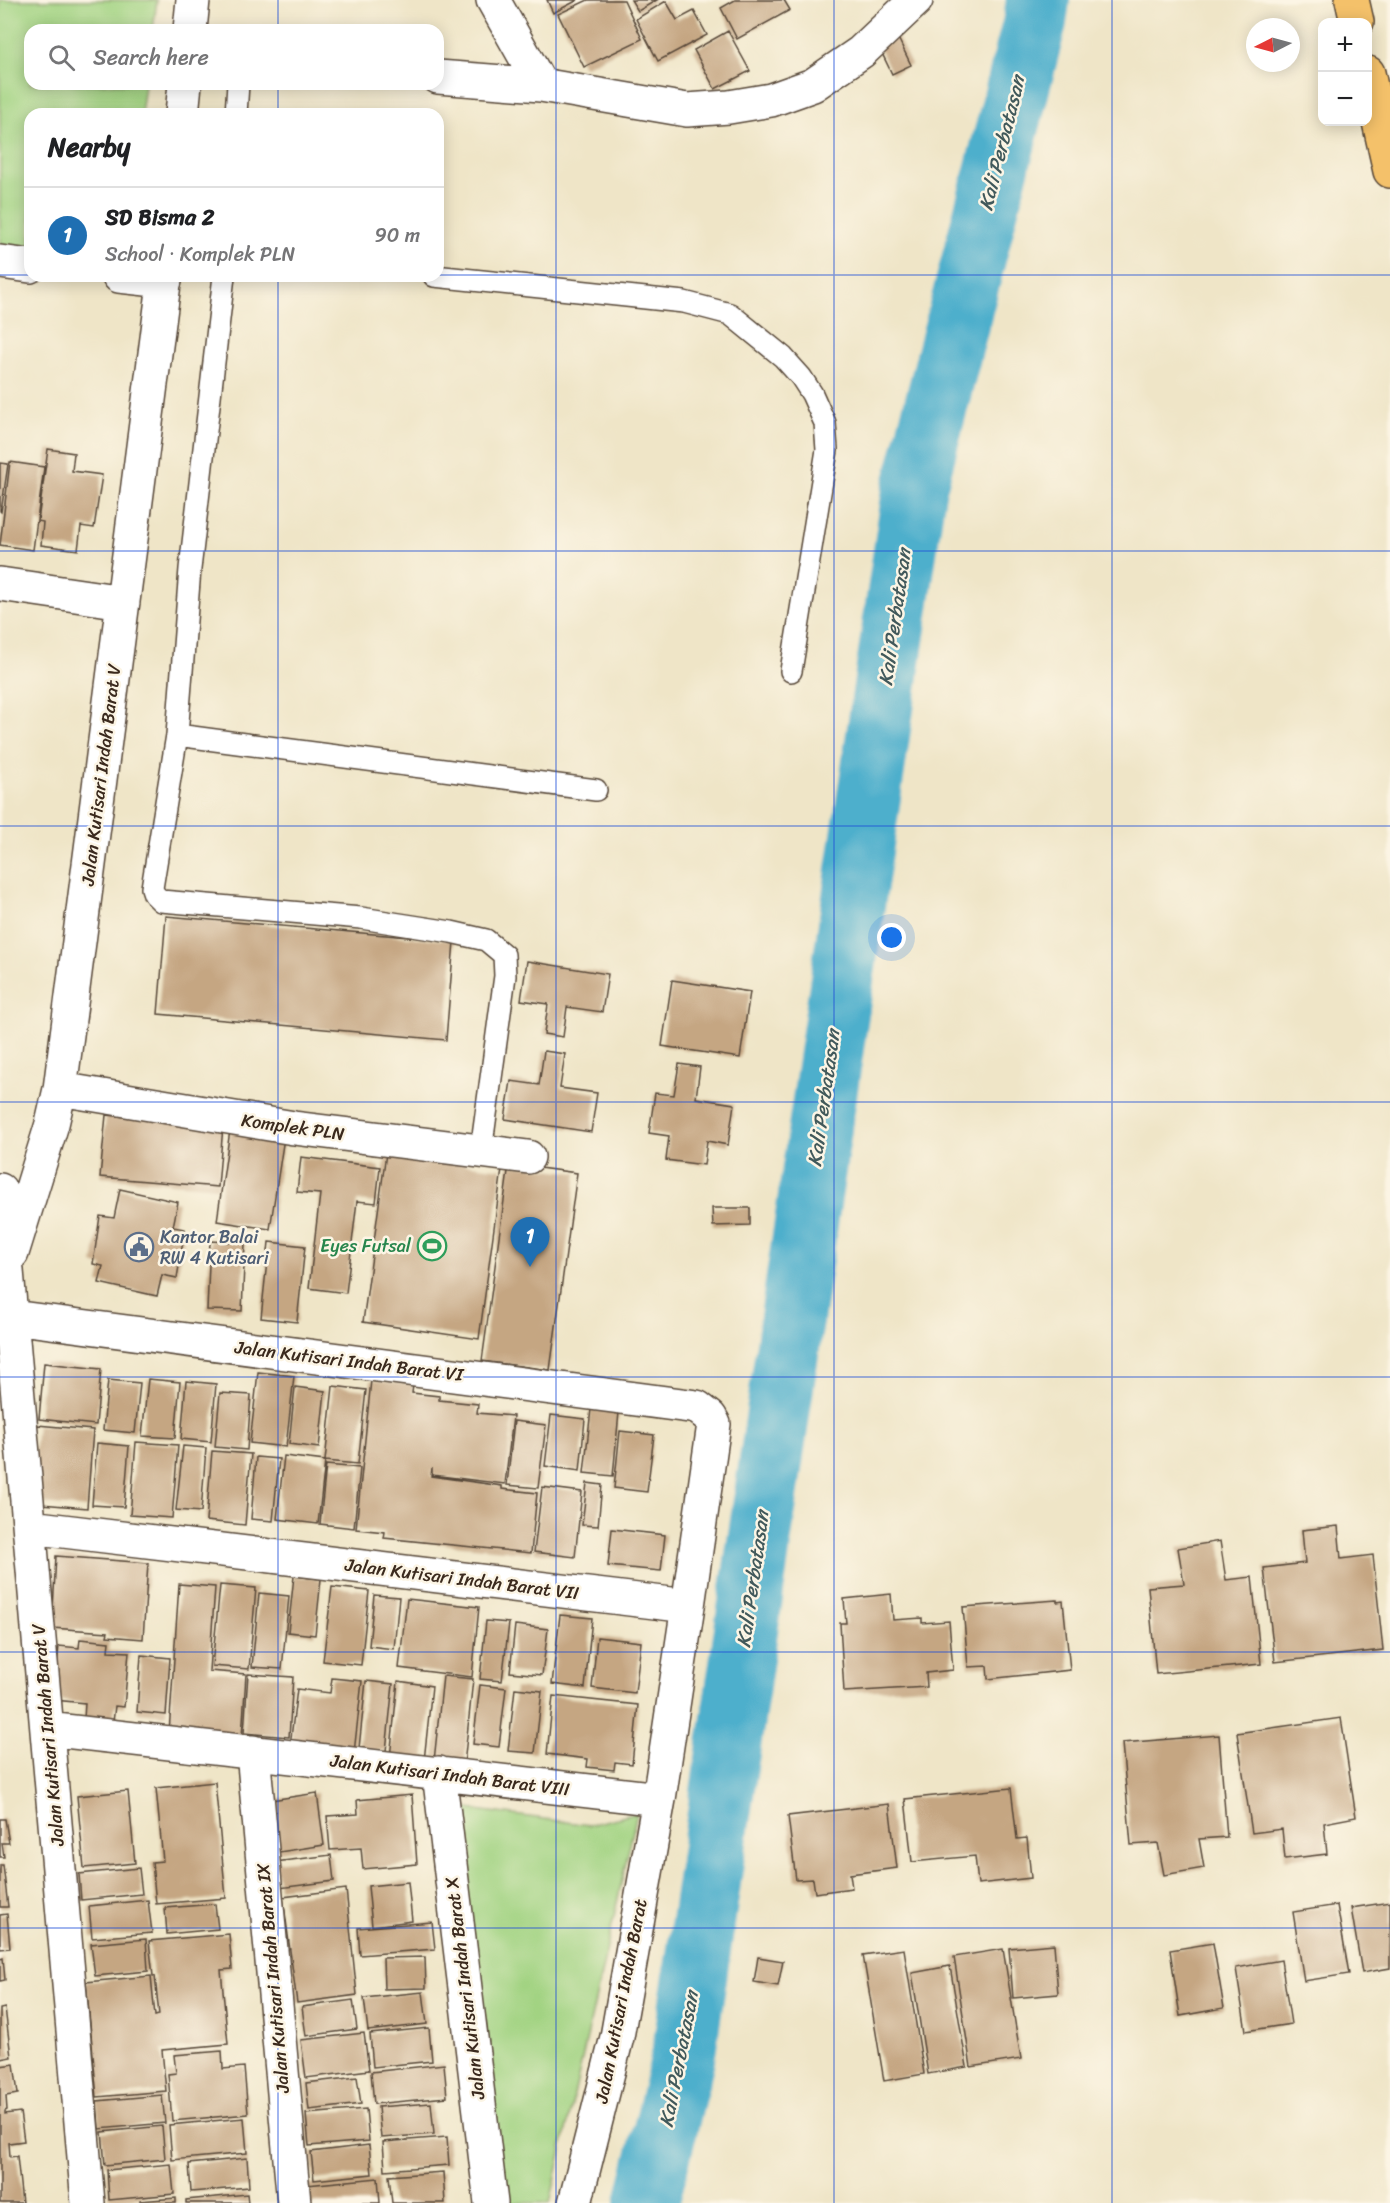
<!DOCTYPE html>
<meta charset="utf-8">
<style>
:root{--surface:#fff;--page:#f2f2f2;--text:#202124;--muted:#757577;--line:#e0e0e0;--accent:#1f6fb2}
body{margin:0;font-family:Sriracha,sans-serif;background:var(--page);color:var(--text)}
.controls{position:absolute;right:18px;top:18px;display:grid;overflow:hidden;border-radius:12px;box-shadow:0 3px 15px #0003}
.controls button{width:54px;height:54px;display:grid;place-items:center;padding:0;border:0;border-bottom:2px solid var(--line);background:var(--surface);color:var(--text);font:30px sans-serif}
.compass{position:absolute;left:1246px;top:18px;width:54px;height:54px;border-radius:50%;background:var(--surface);box-shadow:0 3px 15px #0003;rotate:264deg}
.you{position:absolute;left:892px;top:938px;width:21px;height:21px;margin:-15px;border:4px solid #fff;border-radius:50%;background:#1a73e8;box-shadow:0 0 0 9px #1a73e833}
.badge{display:grid;place-items:center;width:39px;height:39px;border-radius:50%;background:var(--accent);color:#fff;font-size:20px;font-weight:700}
.pin{position:absolute;translate:-50% -50px;filter:drop-shadow(0 2px 3px #0008)}
.pin::after{content:'';position:absolute;top:32px;width:21px;height:18px;background:inherit;clip-path:polygon(0 0,100% 0,50% 100%)}
.list{margin:0;padding:0;list-style:none}
h2{display:flex;justify-content:space-between;align-items:center;height:78px;margin:0;padding:0 24px;font-size:26px}
h2 small{font-size:20px;font-weight:400;color:var(--muted)}
.list li{display:grid;grid-template-columns:39px 1fr auto;gap:18px;align-items:center;box-sizing:border-box;height:96px;padding:0 24px;border-top:2px solid var(--line)}
.list b{display:block;font-size:22px;white-space:nowrap}
.list p{margin:0;font-size:20px;white-space:nowrap;color:var(--muted)}
.list em{font-size:20px;font-style:normal;color:var(--muted)}
.icon{flex:none;width:33px;height:33px;fill:none;stroke:currentColor;stroke-width:2;stroke-linecap:round;stroke-linejoin:round}
.map{position:relative;flex:none;width:1390px;height:2203px;overflow:hidden}
.search{position:absolute;background:var(--surface);box-shadow:0 3px 15px #0003;left:24px;top:24px;width:420px;height:66px;display:flex;align-items:center;gap:15px;box-sizing:border-box;padding:0 21px;border-radius:18px;color:var(--muted);font-size:22px}
.panel{position:absolute;background:var(--surface);box-shadow:0 3px 15px #0003;left:24px;top:108px;width:420px;height:174px;border-radius:18px}
.map>svg:first-child{display:block}
.green{fill:#a2d382;stroke:#6e7e50;stroke-width:1.5}
.lines{fill:none;stroke-linecap:round;stroke-linejoin:round}
.river{stroke:#4dafcc;stroke-width:64}
.building{fill:#c5a682}
.service-casing{stroke:#564637;stroke-width:24}
.minor-casing{stroke:#564637;stroke-width:36}
.motorway-casing{stroke:#564637;stroke-width:36}
.service{stroke:#fff;stroke-width:21}
.minor{stroke:#fff;stroke-width:33}
.motorway{stroke:#f4c16a;stroke-width:33}
.grid{fill:none;stroke:#1d4ed8;stroke-width:1.5;stroke-opacity:0.55}
.labels{text-anchor:middle;dominant-baseline:central;stroke-width:5;stroke-linejoin:round;paint-order:stroke}
.street-label{font-size:18px;fill:#3b2a1e;stroke:#fcf5e5}
.service-label{font-size:18px;fill:#4e5e75;stroke:#fcf5e5;text-anchor:start}
.leisure-label{font-size:18px;fill:#27864d;stroke:#fcf5e5;text-anchor:end}
.water-label{font-size:20px;font-style:italic;fill:#41595b;stroke:#fcf5e5}
</style>
<div class="map">
<svg width="1390" height="2203" viewBox="0 0 1390 2203">
<rect width="100%" height="100%" fill="#fcf5e5"/>
<filter id="ink" filterUnits="userSpaceOnUse"><feTurbulence type="fractalNoise" baseFrequency=".0167" numOctaves="2"/><feDisplacementMap in="SourceGraphic" scale="12" xChannelSelector="R" yChannelSelector="G"/><feConvolveMatrix kernelMatrix="1 2 1 2 8 2 1 2 1" color-interpolation-filters="sRGB"/></filter>
<filter id="wash" filterUnits="userSpaceOnUse"><feTurbulence type="fractalNoise" baseFrequency=".008" numOctaves="4" result="noise"/><feDisplacementMap in="SourceGraphic" scale="24" xChannelSelector="R" yChannelSelector="G"/><feGaussianBlur stdDeviation="1.35" result="paint"/><feColorMatrix in="noise" values="0 0 0 0 0 0 0 0 0 0 0 0 0 0 0 0 0 1.4 0 .05"/><feComposite in="paint" operator="in"/></filter>
<g filter="url(#wash)">
<rect width="100%" height="100%" fill="#efe5c7"/>
<path class="green" d="M0,0H157L153,30H30V84H145L141,114H30V249L0,245Z
M447,1806L589,1825L637,1813L550,2203H504Z"/>
<g class="lines">
<path class="river" d="M647,2203L683,2058L914,491L1035,21L1038,0"/>
</g>
<g id="blocks">
<path class="building" d="M547,0H578L553,13Z
M588,0H624L642,39L584,67L558,14Z
M631,0H657L638,11Z
M735,0H784L790,10L737,39L721,8Z
M666,1L677,20L694,11L707,35L658,61L636,19Z
M728,31L750,71L715,89L694,50Z
M898,38L911,65L892,74L879,47Z
M48,449L74,453L72,471L102,475L94,528L81,526L78,550L41,545L43,522L38,521Z
M10,462L44,467L33,550L0,545Z
M0,463L8,464L1,512L0,511Z
M166,916L454,941L446,1040L158,1014Z
M527,961L608,974L602,1012L567,1007L563,1037L544,1034L548,1004L521,1000Z
M672,980L750,992L740,1058L662,1046Z
M544,1051L565,1054L560,1088L597,1093L591,1132L505,1119L511,1081L539,1085Z
M679,1064L700,1067L696,1098L734,1104L728,1145L707,1141L704,1165L666,1160L669,1136L649,1133L655,1093L674,1095Z
M106,1115L223,1126L218,1187L100,1177Z
M231,1123L285,1131L270,1229L217,1221Z
M386,1153L502,1169L479,1339L363,1322Z
M301,1157L380,1167L376,1203L357,1201L346,1293L309,1288L320,1194L297,1192Z
M509,1164L577,1173L550,1370L482,1361Z
M120,1189L178,1202L173,1227L185,1229L177,1278L162,1275L157,1296L99,1283L103,1266L93,1264L100,1216L114,1218Z
M712,1208H750V1225L713,1226Z
M210,1241L245,1243L242,1311L207,1310Z
M269,1242L305,1246L297,1322L261,1318Z
M44,1363L101,1369L96,1425L39,1419Z
M258,1372L294,1376L286,1447L250,1443Z
M148,1379L180,1382L175,1438L142,1436Z
M108,1380L140,1383L135,1433L103,1430Z
M371,1380L413,1385L412,1393L439,1396V1400L478,1404L477,1413L513,1416L505,1484L432,1475V1468L431,1476L502,1486V1489L537,1493L531,1553L384,1538L385,1532L356,1529Z
M186,1381L216,1384L211,1442L181,1439Z
M333,1386L366,1390L358,1464L325,1461Z
M295,1387L325,1391L319,1448L289,1444Z
M220,1393L251,1395L247,1450L215,1447Z
M591,1409L619,1412L613,1476L584,1473Z
M551,1415L585,1419L580,1471L545,1466Z
M514,1421L546,1425L538,1488L507,1485Z
M37,1425L93,1430L87,1508L30,1503Z
M620,1431L654,1435L647,1492L614,1488Z
M136,1442L178,1445L172,1518L130,1515Z
M97,1443L129,1446L124,1507L92,1505Z
M183,1446L206,1448L201,1512L176,1510Z
M212,1451L251,1454L245,1525L206,1521Z
M284,1456L325,1461L318,1524L277,1519Z
M256,1457L279,1459L273,1521L251,1519Z
M326,1465L360,1468L354,1528L320,1524Z
M587,1483L602,1485L598,1526L582,1525Z
M542,1487L582,1492L575,1557L534,1552Z
M1338,1526L1341,1559L1373,1555L1383,1650L1275,1662L1264,1568L1305,1563L1302,1530Z
M612,1529L665,1535L661,1571L608,1566Z
M1220,1541L1226,1580L1252,1577L1261,1664L1156,1674L1148,1587L1184,1584L1178,1548Z
M56,1556L148,1563L143,1639L107,1636L108,1632L52,1628Z
M294,1576L321,1579L315,1635L288,1632Z
M179,1584L215,1587L209,1671L246,1674L242,1737L169,1733Z
M220,1585L256,1588L249,1669L212,1666Z
M332,1587L369,1591L361,1665L323,1661Z
M259,1593L289,1596L282,1669L252,1667Z
M891,1594L893,1620L922,1618V1623L949,1621L953,1670L926,1673L927,1687L844,1692L840,1623H846L844,1599Z
M374,1595L399,1597L394,1649L369,1646Z
M407,1599L479,1607L472,1677L399,1668Z
M1057,1600V1602L1063,1601L1070,1670L988,1679L987,1666L968,1667L963,1607Z
M560,1615L592,1618L585,1688L552,1684Z
M486,1621L509,1623L502,1681L480,1679Z
M515,1625L548,1629L542,1675L510,1672Z
M597,1637L641,1642L635,1693L592,1688Z
M80,1639L109,1642L108,1651L129,1652L124,1707L115,1706L113,1722L84,1719L85,1703L54,1700L59,1646L79,1648Z
M141,1655L170,1658L166,1715L137,1712Z
M248,1674L293,1677L289,1737L244,1733Z
M443,1676L473,1679L464,1765L434,1761Z
M332,1678L362,1681L354,1753L290,1746L297,1689L330,1693Z
M366,1681L393,1684L386,1751L359,1748Z
M398,1681L432,1686L424,1761L390,1758Z
M480,1685L506,1688L499,1747L473,1744Z
M515,1688L542,1691L535,1753L508,1751Z
M553,1696L638,1705L632,1764L615,1762L614,1770L587,1767L588,1759L547,1754Z
M1341,1718L1356,1817L1324,1823L1327,1854L1285,1859L1282,1829L1252,1833L1237,1733Z
M1219,1735L1227,1837L1199,1839L1204,1868L1164,1875L1158,1843L1131,1845L1122,1743Z
M215,1782L226,1898L156,1904L152,1862L163,1861L156,1788Z
M1011,1788L1017,1839L1027,1838L1031,1878L978,1884L975,1856L912,1862L905,1799Z
M128,1791L135,1863L84,1868L77,1796Z
M317,1793L324,1845L273,1853L265,1801Z
M412,1795L417,1864L363,1869L361,1848L330,1850L327,1816L358,1814L357,1800Z
M889,1804L897,1868L850,1874L852,1888L815,1893L813,1879L796,1880L788,1816Z
M0,1819H5L9,1843H2L4,1857H0Z
M331,1855L334,1881L279,1888L275,1862Z
M0,1865H3L8,1907H0Z
M139,1868L142,1894L81,1900L79,1874Z
M408,1882L412,1921L372,1926L368,1886Z
M346,1889L357,1995L297,2003L283,1897Z
M148,1900L152,1933L92,1938L89,1906Z
M1390,1902V1968L1362,1973L1351,1908Z
M215,1904L218,1929L167,1934L165,1908Z
M1337,1905L1349,1974L1304,1981L1293,1912Z
M7,1914L10,1948L0,1949V1915Z
M432,1922L435,1949L360,1955L358,1928Z
M229,1934L232,1969L221,1970L228,2044L162,2050L166,2091L97,2097L86,1982L151,1976L155,2016L159,2015L155,1976H153L149,1941Z
M146,1939L148,1971L95,1976L91,1944Z
M1213,1943L1224,2008L1180,2016L1170,1950Z
M1054,1944L1058,1994L1013,1998L1009,1948Z
M904,1949L924,2074L884,2081L863,1955Z
M1003,1949L1021,2059L971,2067L954,1957Z
M425,1957L426,1988L384,1989L383,1958Z
M758,1957L783,1961L778,1986L754,1982Z
M3,1958L5,1980L0,1981V1959Z
M1281,1960L1291,2024L1246,2031L1236,1968Z
M950,1966L967,2067L928,2074L912,1973Z
M423,1992L427,2024L368,2031L364,1998Z
M353,2000L357,2029L306,2036L302,2007Z
M5,2008L11,2057L0,2059V2009Z
M429,2028L432,2061L373,2067L370,2034Z
M364,2033L369,2070L306,2078L301,2040Z
M222,2051L223,2069L244,2067L248,2114L172,2121L168,2074L176,2073L174,2055Z
M14,2064L18,2094L6,2096L7,2110L5,2111V2114L20,2112L24,2141L9,2143L10,2157L17,2156L22,2203H0V2066Z
M444,2064L447,2097L374,2104L371,2072Z
M357,2077L361,2104L309,2110L306,2083Z
M162,2095L165,2123L99,2129L97,2101Z
M431,2103L434,2134L381,2138L378,2107Z
M366,2109L369,2141L309,2146L306,2114Z
M244,2118L247,2153L172,2160L169,2125Z
M162,2126L165,2159L105,2165L102,2132Z
M447,2137L449,2165L385,2170L383,2142Z
M369,2145L372,2174L314,2180L311,2152Z
M247,2158L249,2187L191,2192L189,2164Z
M171,2164L174,2194L109,2200L107,2170Z
M443,2172L445,2203H392L389,2176Z
M378,2178L380,2203H309L307,2185Z
M247,2194L248,2203H186V2200Z
M176,2198V2203H140V2201Z"/>
</g>
</g>
<g filter="url(#ink)">
<use href="#blocks" fill-opacity="0" stroke="#564637" stroke-width="1.5"/>
<g class="lines">
<g class="service-casing">
<path id="service" d="M236,114L238,84
M224,276L190,569L177,735L152,888L154,894L161,901L361,918L451,932L486,940L504,955L505,976L481,1151
M434,276L684,302L730,314L783,357L801,377L812,394L825,423L827,450L791,671
M177,735L596,790"/>
</g>
<g class="minor-casing">
<path id="minor" d="M493,0L541,85
M190,30L193,0
M438,77L541,85L687,110L729,107L771,100L813,85L861,52L916,0
M182,114L185,84
M0,262L30,266
M119,276L165,281
M0,584L123,602
M60,1089L294,1128L528,1157
M0,1190L88,2203
M12,1253L52,1124L60,1089L165,276
M0,1318L12,1317L697,1407L710,1417L714,1424L688,1606L30,1527
M47,1729L659,1799L688,1606
M253,1752L294,2203
M439,1773L491,2203
M575,2203L617,2037L659,1799"/>
</g>
<g class="motorway-casing">
<path id="motorway" d="M1352,0L1357,22
M1368,73L1390,171"/>
</g>
<use href="#service" class="service"/>
<use href="#minor" class="minor"/>
<use href="#motorway" class="motorway"/>
</g>
</g>
<path class="grid" d="M278,0V30M556,0V2203M834,0V2203M1112,0V2203M278,84V114M0,275H30M438,275H1390M278,276V2203M0,551H1390M0,826H1390M0,1102H1390M0,1377H1390M0,1652H1390M0,1928H1390"/>
<defs>
<g id="stadium-ring" transform="scale(1.5)"><circle r="9.5" fill="#fcf5e5" stroke="#2e9e5b" stroke-width="1.5"/><path d="M0-5a6.5 5 0 1 0 0 10a6.5 5 0 1 0 0-10ZM-3.5-1.8h7v3.6h-7Z" fill="#2e9e5b"/></g>
<g id="civic-ring" transform="scale(1.5)"><circle r="9.5" fill="#fcf5e5" stroke="#5c6f8a" stroke-width="1.5"/><path d="M-.6-6.5H3V-4.5H.6V-3L4-1V1h2V6H-6V1h2V-1L-.6-3ZM-1.2 2.5V6h2.4V2.5Z" fill="#5c6f8a"/></g>
</defs>
<g fill-rule="evenodd">
<use href="#stadium-ring" x="432" y="1246"/>
<use href="#civic-ring" x="139" y="1247"/>
</g>
<g class="labels">
<g class="street-label">
<text transform="translate(101 775) rotate(-83)">Jalan Kutisari Indah Barat V</text>
<text transform="translate(293 1127) rotate(8)">Komplek PLN</text>
<text transform="translate(349 1361) rotate(7)">Jalan Kutisari Indah Barat VI</text>
<text transform="translate(462 1579) rotate(7)">Jalan Kutisari Indah Barat VII</text>
<text transform="translate(48 1735) rotate(-95)">Jalan Kutisari Indah Barat V</text>
<text transform="translate(450 1775) rotate(7)">Jalan Kutisari Indah Barat VIII</text>
<text transform="translate(273 1978) rotate(-95)">Jalan Kutisari Indah Barat IX</text>
<text transform="translate(465 1988) rotate(-97)">Jalan Kutisari Indah Barat X</text>
<text transform="translate(621 2001) rotate(-79)">Jalan Kutisari Indah Barat</text>
</g>
<g class="service-label">
<text x="160" y="1237">Kantor Balai<tspan x="160" dy="21">RW 4 Kutisari</tspan></text>
</g>
<g class="leisure-label">
<text x="411" y="1246">Eyes Futsal</text>
</g>
<g class="water-label">
<text transform="translate(1002 143) rotate(-76)">Kali Perbatasan</text>
<text transform="translate(895 617) rotate(-82)">Kali Perbatasan</text>
<text transform="translate(824 1098) rotate(-82)">Kali Perbatasan</text>
<text transform="translate(753 1579) rotate(-82)">Kali Perbatasan</text>
<text transform="translate(679 2059) rotate(-79)">Kali Perbatasan</text>
</g>
</g>
</svg>
<div class="controls">
<button>+</button>
<button>−</button>
</div>
<svg class="compass" viewBox="-18 -18 36 36"><path d="M0-13l5 13h-10z" fill="#e53935"/><path d="M0 13l5-13h-10z" fill="#757577"/></svg>
<div class="you"></div>
<div class="pin badge" style="left:530px;top:1267px">1</div>
<div class="search"><svg class="icon" aria-label="search" viewBox="0 0 24 24"><circle cx="10" cy="10" r="6"/><path d="M15 15l6 6"/></svg>Search here</div>
<section class="panel">
<h2>Nearby<small></small></h2>
<ul class="list">
<li><span class="badge">1</span><div><b>SD Bisma 2</b><p>School · Komplek PLN</p></div><em>90 m</em></li>
</ul>
</section>
</div>
